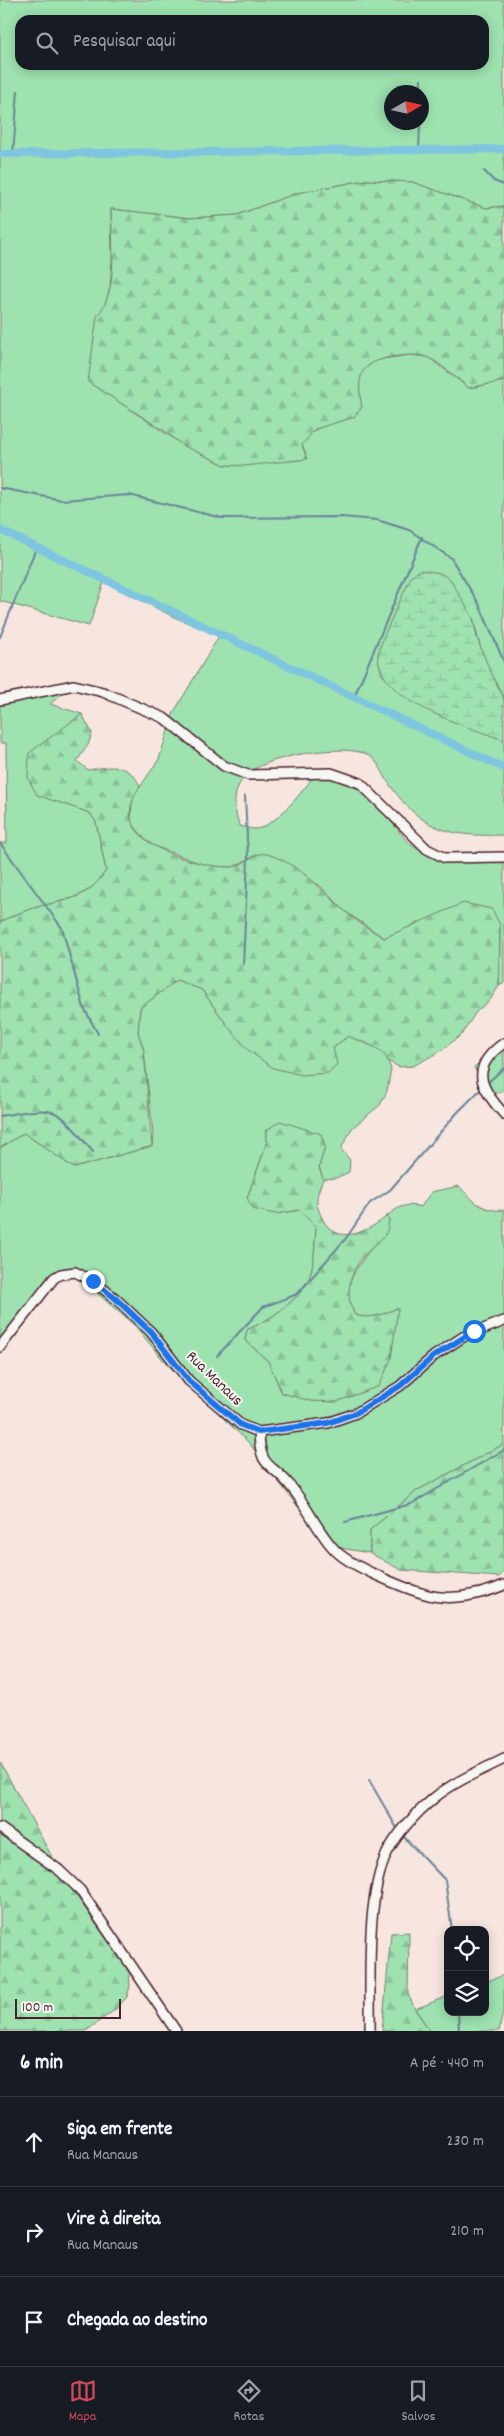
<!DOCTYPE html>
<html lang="pt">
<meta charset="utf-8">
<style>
:root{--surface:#171b24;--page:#242831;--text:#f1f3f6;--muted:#9ea1a6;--line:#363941;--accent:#d1495b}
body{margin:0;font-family:Dekko,sans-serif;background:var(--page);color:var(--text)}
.controls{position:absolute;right:15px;bottom:15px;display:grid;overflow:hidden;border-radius:10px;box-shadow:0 2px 12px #0003}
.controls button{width:45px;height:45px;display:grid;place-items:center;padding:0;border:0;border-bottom:1px solid var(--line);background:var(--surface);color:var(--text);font:25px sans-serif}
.compass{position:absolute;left:384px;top:85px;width:45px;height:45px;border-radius:50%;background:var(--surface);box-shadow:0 2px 12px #0003;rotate:81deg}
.scale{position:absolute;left:15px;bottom:12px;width:106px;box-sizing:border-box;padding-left:5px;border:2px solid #4a1f2b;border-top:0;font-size:14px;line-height:18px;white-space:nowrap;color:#4a1f2b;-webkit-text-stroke:4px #f6f6f2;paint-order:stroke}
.stop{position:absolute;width:15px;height:15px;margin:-11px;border:4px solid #1a73e8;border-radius:50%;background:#fff}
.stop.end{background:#1a73e8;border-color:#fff;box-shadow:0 1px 5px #0008}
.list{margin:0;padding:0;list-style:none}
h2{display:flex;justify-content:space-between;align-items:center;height:65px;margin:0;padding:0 20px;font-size:21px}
h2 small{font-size:16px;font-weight:400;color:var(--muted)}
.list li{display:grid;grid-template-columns:32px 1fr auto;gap:15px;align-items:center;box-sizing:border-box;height:90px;padding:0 20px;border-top:1px solid var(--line)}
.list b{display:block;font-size:19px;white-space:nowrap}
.list p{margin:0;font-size:16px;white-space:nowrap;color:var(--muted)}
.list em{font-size:16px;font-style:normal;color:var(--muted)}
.icon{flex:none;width:28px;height:28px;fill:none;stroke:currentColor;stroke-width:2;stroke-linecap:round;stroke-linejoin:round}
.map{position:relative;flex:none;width:504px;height:2031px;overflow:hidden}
.search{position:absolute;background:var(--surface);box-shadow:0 2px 12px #0003;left:15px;right:15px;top:15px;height:55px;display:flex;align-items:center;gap:12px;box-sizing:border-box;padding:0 18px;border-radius:15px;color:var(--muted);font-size:19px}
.sheet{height:335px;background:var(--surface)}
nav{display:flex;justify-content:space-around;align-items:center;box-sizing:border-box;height:70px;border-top:1px solid var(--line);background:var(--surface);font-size:14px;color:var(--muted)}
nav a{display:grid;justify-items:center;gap:2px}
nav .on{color:var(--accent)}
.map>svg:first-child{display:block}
.green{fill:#9de2af;stroke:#74806d;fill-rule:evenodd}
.forest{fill:url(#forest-firs);stroke:#74806d}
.wetland{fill:url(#wetland-marsh);stroke:#74806d}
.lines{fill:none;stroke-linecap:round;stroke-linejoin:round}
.stream{stroke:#6a8398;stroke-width:2}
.canal{stroke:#7fc5e0;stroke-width:8}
.minor-casing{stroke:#4a1f2b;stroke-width:12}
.minor{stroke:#f6f6f2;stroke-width:9}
.route{stroke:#1a73e8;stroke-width:6}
.labels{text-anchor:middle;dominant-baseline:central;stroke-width:4;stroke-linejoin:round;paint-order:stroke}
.street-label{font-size:16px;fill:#4a1f2b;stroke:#f6f6f2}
</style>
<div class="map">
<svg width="504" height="2031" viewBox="0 0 504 2031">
<defs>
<pattern id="forest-firs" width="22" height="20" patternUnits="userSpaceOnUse" patternTransform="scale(1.25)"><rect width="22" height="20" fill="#9de2af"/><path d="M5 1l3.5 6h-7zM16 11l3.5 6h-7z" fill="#89c197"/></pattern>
<pattern id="wetland-marsh" width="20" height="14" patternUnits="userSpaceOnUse" patternTransform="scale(1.25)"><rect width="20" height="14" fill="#9de2af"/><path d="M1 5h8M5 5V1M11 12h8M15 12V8" fill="none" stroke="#89c197"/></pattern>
</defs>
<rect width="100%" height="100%" fill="#f7e6df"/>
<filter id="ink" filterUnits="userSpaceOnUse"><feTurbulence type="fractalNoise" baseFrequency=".02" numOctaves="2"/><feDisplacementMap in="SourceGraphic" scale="10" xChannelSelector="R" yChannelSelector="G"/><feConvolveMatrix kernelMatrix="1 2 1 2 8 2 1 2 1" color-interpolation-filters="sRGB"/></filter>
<g filter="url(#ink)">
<path class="green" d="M0,0H504V206L486,208L412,182L366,180L297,193L237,215L191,218L111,209L112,259L110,288L104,308L103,391L183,445L225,465L300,460L306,454L302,445C309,425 336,423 354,417L360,397L359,381L362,371L376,360L409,355L428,357L469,388L504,381V699C488,676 479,645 473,618L378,653L382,675L453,720L504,740V835C450,837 422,831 390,785C383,775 379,761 368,755C345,742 261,757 245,776C232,791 233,809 240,826C245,827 251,829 255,829C273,829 306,788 315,774C352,779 368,795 391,821C400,832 408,845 421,851C448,864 475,859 504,861V983L499,986L500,925L421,923L384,938L346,912L319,885L258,854L233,867L207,866L149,844L131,822L132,799L159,759L174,712L219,636L174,617L104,582L89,626L0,601ZM20,20H484V65H20ZM392,92H422V122H392Z
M70,687L50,704L82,714L74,721L59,802L90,813L96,822L106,870C89,899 66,899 37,907C24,911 12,916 0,922V843H7L6,743H0V702Z
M177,980L202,990L227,1025L333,1048L348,1036L377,1048L386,1056L391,1069L387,1091L380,1105L352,1128L341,1149L350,1160L349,1172L336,1178L323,1179L319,1167L325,1146L267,1130V1143L247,1198L275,1214L300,1210L316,1227C315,1243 314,1273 306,1285C291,1306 269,1320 247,1330L245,1340L268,1361L282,1393L336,1402L353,1395L397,1308C382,1315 371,1320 355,1315C339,1286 356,1269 373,1246C379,1238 384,1229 389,1220L387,1216C399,1206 407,1203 421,1207L431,1192L459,1186C473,1201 483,1212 504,1210V1444L418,1490L370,1530V1553L340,1548L318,1533L249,1443L164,1361L135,1326L76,1275L53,1273L0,1343V1148L24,1133L74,1168L152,1146L153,1133L144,1051L138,1032L140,1008Z
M504,1043V1090L488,1098L474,1067Z
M504,1975V2007L499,2031H430L415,2009L448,1996V2012H485V1982Z"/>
<path class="forest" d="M366,180L412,182L486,208L504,206V381L469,388C457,379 443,365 429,358C421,354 407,355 398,356C362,361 355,372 362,407L354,417L315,429L302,445L307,459L244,466L225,465L182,445L166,432L88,382L97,316C119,292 112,240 111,209L191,218L237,215L297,193Z
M82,714L92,733L88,745L77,761L88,770C110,766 129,762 140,786C134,796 127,810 132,822C142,851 204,868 232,867C245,866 254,849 270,855C302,866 322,891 346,912C357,922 371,930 384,938L463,903L492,909L500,925L499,986L490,1000L476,1012L462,1034L441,1051L413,1066L399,1067L388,1061C383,1047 361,1042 348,1036L333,1048L337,1064L328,1073L302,1075L273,1068L248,1050L227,1025L202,990L177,980L140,1008L138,1032L144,1051L152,1146L74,1168L24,1133L0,1148V922C12,916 24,911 37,907C66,900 89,899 106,870L96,822L90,813L37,795L28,778L29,753Z
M280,1121L321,1134L325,1146L319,1167L323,1179C316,1197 314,1202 323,1220C338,1247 369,1231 387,1216L389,1220C388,1224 388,1231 385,1235C379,1243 369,1249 363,1257C349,1274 344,1296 355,1315C371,1320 383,1314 398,1308L391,1359L379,1386L336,1402L311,1401L282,1393L268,1361L245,1340L247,1330C269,1320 291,1306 306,1285C314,1273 315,1242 316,1227L300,1210L275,1214L253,1209L247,1198L267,1143V1130Z
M504,1444V1572L499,1577L401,1570L370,1553V1530L418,1490Z
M0,1762L63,1877L129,1971L130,1986L127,1997L116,2009L86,2031H0Z
M409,1932L408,1994L416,2011L430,2031H382L391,1933Z"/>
<path class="wetland" d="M421,570L440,573L450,579L473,618L477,638L488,666L504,699V740C469,727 377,702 378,655C379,643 405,590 412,575Z"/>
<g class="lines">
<path class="stream" d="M421,92V80
M419,150L420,122
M13,154L18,91
M484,171L494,181L504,185
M0,488L62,500L129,495L222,518L341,517L377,520L409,530L451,558L479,604L504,662
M0,637L36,548
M354,697L422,537
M0,843L62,928L84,1008L98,1034
M243,965L248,858L245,796
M486,1084L504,1068
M0,1116C60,1106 54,1105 93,1152
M217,1356L263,1307L295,1295L300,1291L347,1237L370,1203L390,1190L457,1113L481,1089
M345,1522L411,1504L504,1450
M369,1780L398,1830
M402,1835L445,1880L452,1930
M458,2012L459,2031"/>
<path class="canal" d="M0,154L504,149
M0,530L504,768"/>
<g class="minor-casing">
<path id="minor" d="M0,700L74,685L103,692L164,718L224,766L248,775L331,773L360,783L427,849L445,858L504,857
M504,1043C470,1067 479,1087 504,1114
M0,1347L54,1278L61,1274L75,1272L93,1281L115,1298L151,1332L189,1381L241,1425L259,1432L328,1423L356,1413L400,1386L434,1356L463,1337L504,1321
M259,1432C260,1472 272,1461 292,1488C308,1507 318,1533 336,1551C352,1567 417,1595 440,1597C460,1599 486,1593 504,1585
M0,1828L59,1870L80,1890L176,2031
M370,2031C371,1980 365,1900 387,1853C397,1833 417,1812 434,1798C455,1781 480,1771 504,1759"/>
</g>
<use href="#minor" class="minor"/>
</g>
</g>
<g class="lines" filter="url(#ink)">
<path class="route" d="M93,1281L115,1298L151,1332L189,1381L241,1425L259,1432L328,1423L356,1413L400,1386L434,1356L474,1331"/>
</g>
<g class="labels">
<g class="street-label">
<text transform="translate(214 1379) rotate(44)">Rua Manaus</text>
</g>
</g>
</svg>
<div class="controls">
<button><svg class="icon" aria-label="locate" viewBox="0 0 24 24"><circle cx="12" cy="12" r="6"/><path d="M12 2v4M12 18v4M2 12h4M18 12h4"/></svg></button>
<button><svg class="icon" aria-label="layers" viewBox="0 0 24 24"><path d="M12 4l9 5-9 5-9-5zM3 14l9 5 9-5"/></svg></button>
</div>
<svg class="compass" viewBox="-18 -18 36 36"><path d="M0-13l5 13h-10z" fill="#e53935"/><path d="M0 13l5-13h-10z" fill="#9ea1a6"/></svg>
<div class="scale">100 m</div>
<div class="stop" style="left:474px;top:1331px"></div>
<div class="stop end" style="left:93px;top:1281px"></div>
<div class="search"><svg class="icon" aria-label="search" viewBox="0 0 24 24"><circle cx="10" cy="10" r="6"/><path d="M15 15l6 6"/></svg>Pesquisar aqui</div>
</div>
<section class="sheet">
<h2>6 min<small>A pé · 440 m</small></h2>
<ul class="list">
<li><svg class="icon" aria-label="ahead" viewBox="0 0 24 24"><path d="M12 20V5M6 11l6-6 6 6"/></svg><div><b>Siga em frente</b><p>Rua Manaus</p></div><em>230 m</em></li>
<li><svg class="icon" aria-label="right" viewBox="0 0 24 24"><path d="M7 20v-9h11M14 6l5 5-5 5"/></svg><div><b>Vire à direita</b><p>Rua Manaus</p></div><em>210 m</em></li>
<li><svg class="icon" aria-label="arrive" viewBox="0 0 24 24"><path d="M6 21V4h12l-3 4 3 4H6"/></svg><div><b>Chegada ao destino</b></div></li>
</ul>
</section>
<nav>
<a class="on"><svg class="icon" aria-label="map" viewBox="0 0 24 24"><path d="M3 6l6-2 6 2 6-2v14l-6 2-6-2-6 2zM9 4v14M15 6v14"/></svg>Mapa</a>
<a><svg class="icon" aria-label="directions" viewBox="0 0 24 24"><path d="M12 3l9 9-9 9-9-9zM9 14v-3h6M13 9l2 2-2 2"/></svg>Rotas</a>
<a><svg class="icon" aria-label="saved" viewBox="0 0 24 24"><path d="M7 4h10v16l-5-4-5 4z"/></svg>Salvos</a>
</nav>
